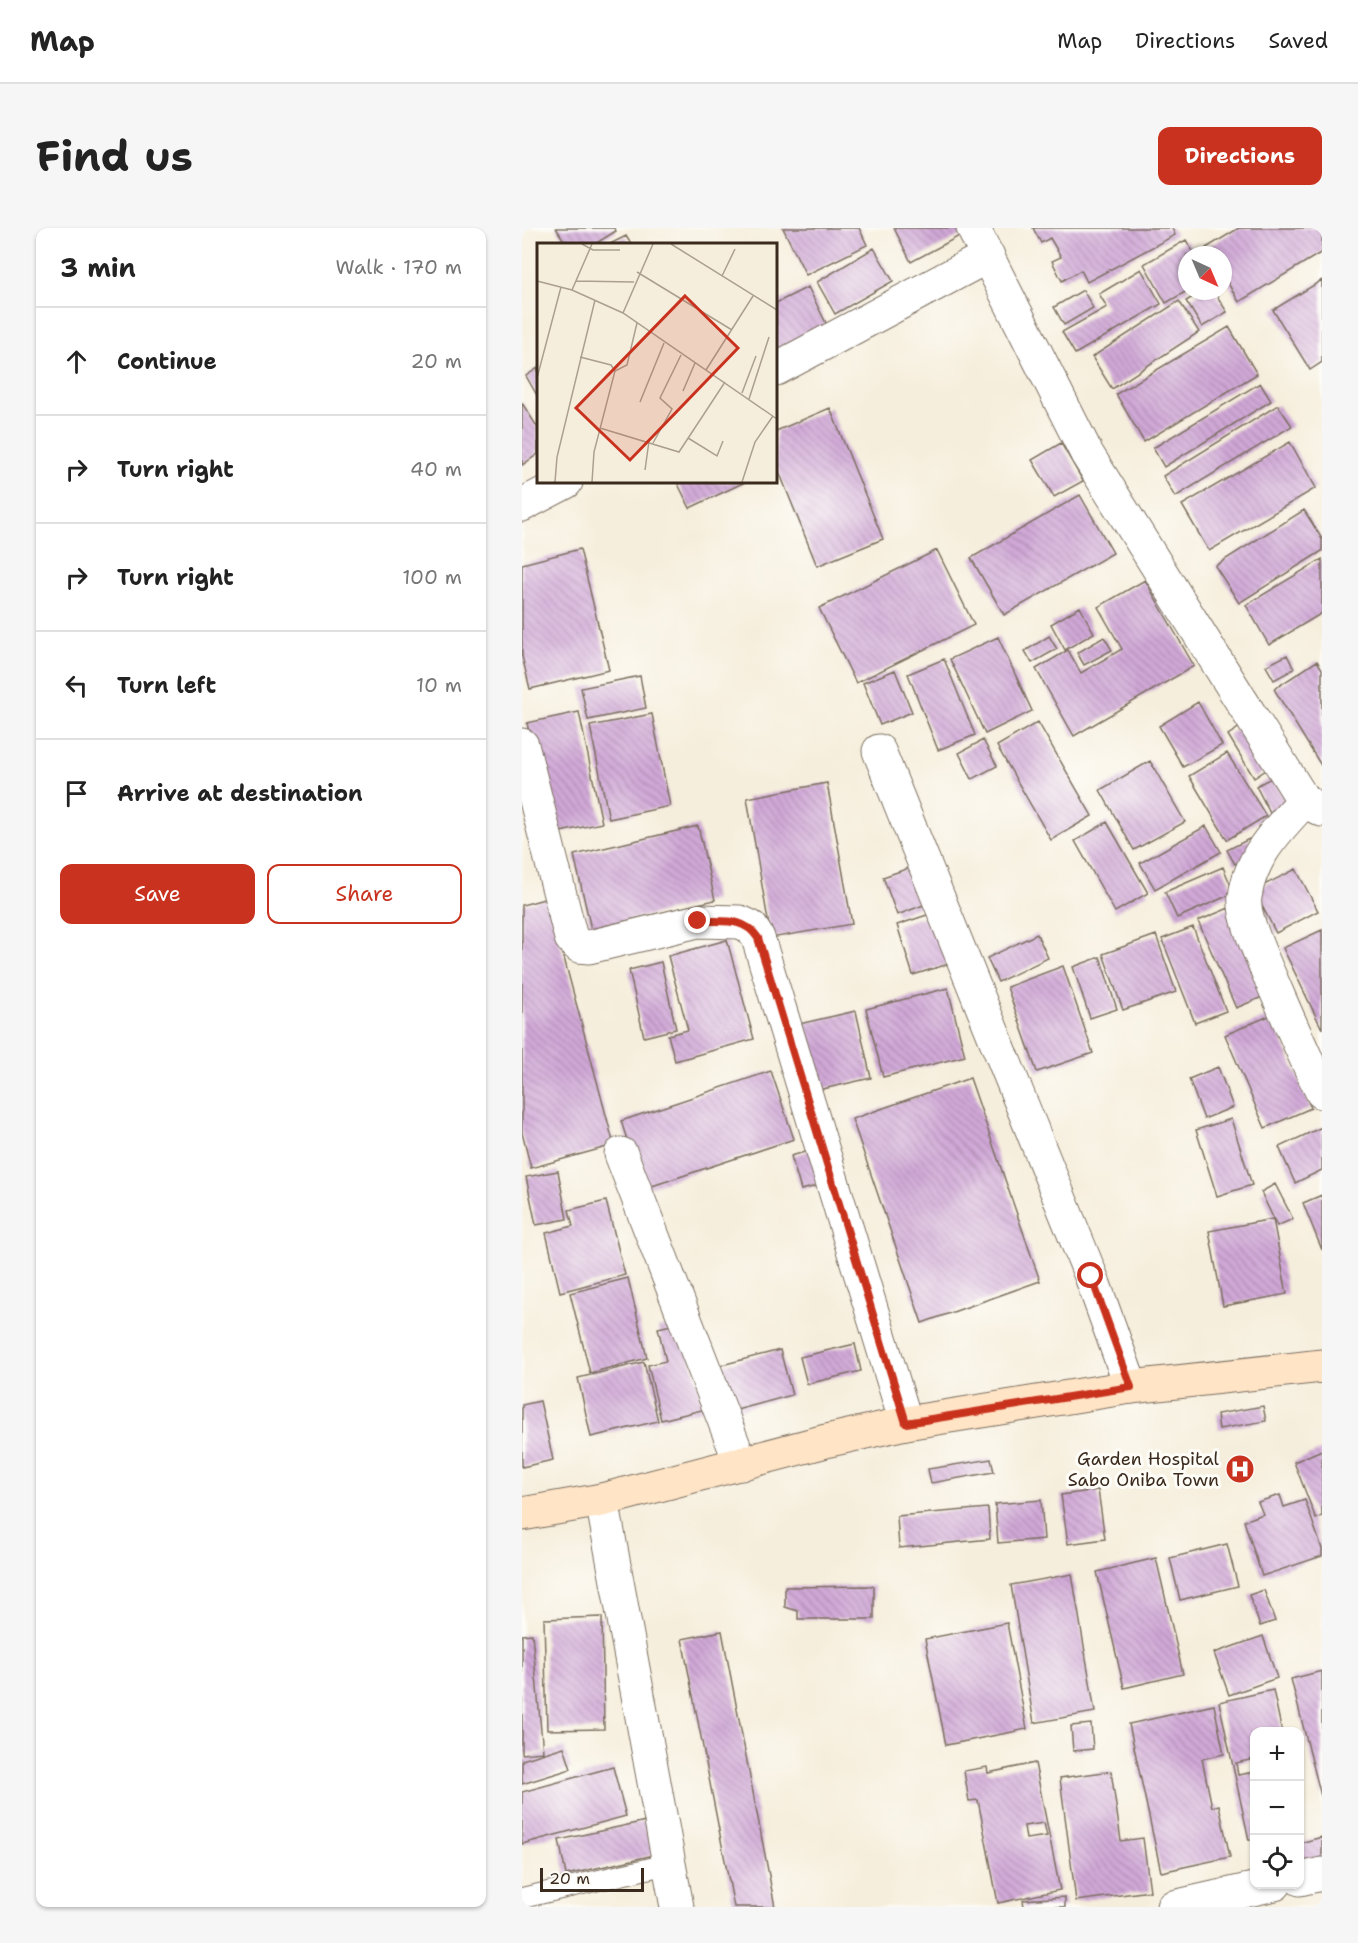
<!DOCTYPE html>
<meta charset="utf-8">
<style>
:root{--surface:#fff;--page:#f6f6f6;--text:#222;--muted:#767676;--line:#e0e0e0;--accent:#c8321e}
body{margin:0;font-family:"Shantell Sans",sans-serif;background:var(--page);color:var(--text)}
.controls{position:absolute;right:18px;bottom:18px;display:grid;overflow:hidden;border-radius:12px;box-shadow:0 2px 4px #0004}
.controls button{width:54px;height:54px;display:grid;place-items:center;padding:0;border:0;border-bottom:2px solid var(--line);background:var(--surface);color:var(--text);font:30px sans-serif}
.compass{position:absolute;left:656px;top:18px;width:54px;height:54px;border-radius:50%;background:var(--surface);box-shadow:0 2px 4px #0004;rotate:136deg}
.scale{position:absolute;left:18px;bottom:15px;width:104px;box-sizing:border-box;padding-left:6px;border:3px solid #3b2a1e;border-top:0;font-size:16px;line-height:21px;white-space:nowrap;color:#3b2a1e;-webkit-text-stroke:4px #fdfcf7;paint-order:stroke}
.stop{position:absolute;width:18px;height:18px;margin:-14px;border:4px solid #c8321e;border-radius:50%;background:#fff}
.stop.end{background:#c8321e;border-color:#fff;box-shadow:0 2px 6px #0008}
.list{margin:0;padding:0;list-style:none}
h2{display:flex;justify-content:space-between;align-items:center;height:78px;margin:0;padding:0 24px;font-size:26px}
h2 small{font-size:20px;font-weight:400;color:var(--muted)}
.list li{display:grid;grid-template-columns:39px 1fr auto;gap:18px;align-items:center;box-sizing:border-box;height:108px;padding:0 24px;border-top:2px solid var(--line)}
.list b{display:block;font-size:22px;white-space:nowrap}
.list em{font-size:20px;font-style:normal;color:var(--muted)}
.actions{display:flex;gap:12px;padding:18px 24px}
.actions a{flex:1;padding:14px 0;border:2px solid var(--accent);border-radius:12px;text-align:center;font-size:21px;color:var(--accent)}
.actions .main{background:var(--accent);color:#fff}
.icon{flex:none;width:33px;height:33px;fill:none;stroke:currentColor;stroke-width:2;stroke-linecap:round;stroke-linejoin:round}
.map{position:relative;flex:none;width:800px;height:1679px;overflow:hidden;border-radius:12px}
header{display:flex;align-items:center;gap:36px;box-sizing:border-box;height:84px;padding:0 30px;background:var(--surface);border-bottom:2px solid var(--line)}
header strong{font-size:28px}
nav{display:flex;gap:33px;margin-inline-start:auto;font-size:21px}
.intro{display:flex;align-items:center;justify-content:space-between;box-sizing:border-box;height:144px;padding:0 36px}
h1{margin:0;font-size:42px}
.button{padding:15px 27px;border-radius:12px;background:var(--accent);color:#fff;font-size:21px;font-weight:700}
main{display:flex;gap:36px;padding:0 36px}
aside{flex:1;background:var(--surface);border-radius:12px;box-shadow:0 2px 4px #0004}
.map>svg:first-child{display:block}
.building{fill:url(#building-back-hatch);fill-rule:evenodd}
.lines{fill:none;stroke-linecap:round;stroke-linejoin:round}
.service-casing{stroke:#7c6f60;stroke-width:22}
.minor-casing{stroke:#7c6f60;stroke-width:35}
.secondary-casing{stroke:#7c6f60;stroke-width:35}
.service{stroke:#fff;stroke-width:20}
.minor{stroke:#fff;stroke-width:33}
.secondary{stroke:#ffe4c6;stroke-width:33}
.route{stroke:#c8321e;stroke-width:8}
.labels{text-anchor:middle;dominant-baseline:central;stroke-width:6;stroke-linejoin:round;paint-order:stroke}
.poi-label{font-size:18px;fill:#3b2a1e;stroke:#fdfcf7;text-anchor:end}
.inset-road{fill:none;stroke:#aba090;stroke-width:1.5}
.view{fill:#c8321e;fill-opacity:0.15;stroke:#c8321e;stroke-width:3}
.inset-edge{fill:none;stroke:#3b2a1e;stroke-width:3}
</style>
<header>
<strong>Map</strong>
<nav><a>Map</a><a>Directions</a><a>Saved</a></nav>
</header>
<div class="intro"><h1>Find us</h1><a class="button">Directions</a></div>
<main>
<aside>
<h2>3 min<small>Walk · 170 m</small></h2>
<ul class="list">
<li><svg class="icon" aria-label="ahead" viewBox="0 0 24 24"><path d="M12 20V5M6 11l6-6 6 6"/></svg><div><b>Continue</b></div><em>20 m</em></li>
<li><svg class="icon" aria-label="right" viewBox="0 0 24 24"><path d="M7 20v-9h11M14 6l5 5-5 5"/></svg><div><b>Turn right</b></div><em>40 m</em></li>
<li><svg class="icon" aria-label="right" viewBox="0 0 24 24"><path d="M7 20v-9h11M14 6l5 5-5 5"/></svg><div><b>Turn right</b></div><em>100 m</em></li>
<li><svg class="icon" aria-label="left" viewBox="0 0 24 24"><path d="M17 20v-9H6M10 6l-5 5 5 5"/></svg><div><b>Turn left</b></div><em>10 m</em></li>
<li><svg class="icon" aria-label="arrive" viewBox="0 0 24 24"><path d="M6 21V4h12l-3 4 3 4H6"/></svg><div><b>Arrive at destination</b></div></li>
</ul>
<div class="actions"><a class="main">Save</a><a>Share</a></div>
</aside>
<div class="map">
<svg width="800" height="1679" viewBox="0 0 800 1679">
<defs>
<pattern id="building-back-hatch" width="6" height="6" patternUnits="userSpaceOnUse" patternTransform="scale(1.5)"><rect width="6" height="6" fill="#d1a9d8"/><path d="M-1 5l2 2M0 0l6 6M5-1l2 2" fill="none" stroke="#ab8aaf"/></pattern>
</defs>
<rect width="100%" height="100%" fill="#fdfcf7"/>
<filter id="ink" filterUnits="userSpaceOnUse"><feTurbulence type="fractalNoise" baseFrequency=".0167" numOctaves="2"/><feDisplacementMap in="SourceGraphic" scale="12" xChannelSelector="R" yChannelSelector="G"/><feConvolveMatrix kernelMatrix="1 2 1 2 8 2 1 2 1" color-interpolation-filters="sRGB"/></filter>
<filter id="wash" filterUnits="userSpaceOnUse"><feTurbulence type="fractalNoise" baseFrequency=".008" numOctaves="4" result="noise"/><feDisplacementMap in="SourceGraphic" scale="24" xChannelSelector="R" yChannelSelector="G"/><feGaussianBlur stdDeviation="1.35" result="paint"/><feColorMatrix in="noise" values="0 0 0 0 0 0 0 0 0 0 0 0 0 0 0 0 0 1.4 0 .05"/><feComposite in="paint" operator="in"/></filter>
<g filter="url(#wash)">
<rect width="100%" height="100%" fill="#f6eedc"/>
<g id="blocks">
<path class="building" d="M34,0H92L94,3L73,16H44Z
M261,0H337L345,17L284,47Z
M372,0H440L443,5L389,34Z
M511,0H650L653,7L565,54L559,42L540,53L530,33L539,29L528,10L519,15Z
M717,0H800V24L717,74L701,47V27H689L684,20Z
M104,8L109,16H88Z
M664,12L673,27H665V63L644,75L622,36Z
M352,20L371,53L313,86L295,54Z
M619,41L639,76L553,126L540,104L585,79L577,66Z
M800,52V134L788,142L751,82Z
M286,59L305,97L254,123V75Z
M561,62L571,80L542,97L532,79Z
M681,63H692L705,84L680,99L664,73Z
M657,73L677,104L590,161L570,129Z
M707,99L735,146L622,214L594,166Z
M16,140V169L4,148Z
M738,155L749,173L642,239L631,220Z
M0,175L16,200V226L0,237Z
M756,177L770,198L653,269L641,248Z
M308,180L361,311L295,338L254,236V203Z
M768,214L794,260L687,323L660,277Z
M539,215L561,253L532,269L510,232Z
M155,254H223L168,280Z
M558,267L591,325L482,387L449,330Z
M782,282L800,311V323L717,375L693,338Z
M58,321L87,442L8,461L0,428V336Z
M415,322L452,397L334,455L297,380Z
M800,331V385L747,417L724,377Z
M623,352L672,438L552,508L514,441L546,422L559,445L600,421L576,379Z
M558,379L572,405L543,422L529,396Z
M527,408L535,421L510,435L503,423Z
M476,409L510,483L463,506L428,431Z
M582,409L590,422L562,437L555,425Z
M765,427L772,441L752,452L744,438Z
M422,431L453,507L416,522L386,446Z
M795,433L800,441V539L752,461Z
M373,442L390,484L358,497L341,455Z
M118,448L124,480L66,492L59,460Z
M676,474L700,517L661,539L637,498Z
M57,484L80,595L29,606L5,495Z
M130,486L148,578L87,591L68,498Z
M516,494L570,588L529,612L475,518Z
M721,497L747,540L732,550L706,507Z
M461,512L475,538L450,551L437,525Z
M705,525L744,588L705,612L667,548Z
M628,533L663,594L612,622L578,562Z
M751,549L769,581L751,591L734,558Z
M305,555L330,696L249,710L225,570Z
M585,594L626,665L593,684L553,613Z
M176,598L193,672L69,701L52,627Z
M684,598L699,624L633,661L618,635Z
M727,611L734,625L713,636L705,622Z
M393,638L407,675L375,687L361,649Z
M701,639L712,665L655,690L643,664Z
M774,641L796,683L754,705L732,662Z
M26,670L92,917L9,940L0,905V677Z
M707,680L745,767L714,780L676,693Z
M417,683L433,734L391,747L375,697Z
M671,699L704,783L673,795L640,711Z
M800,702V801L761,720Z
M515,706L526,730L476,754L465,730Z
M634,707L654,764L601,782L581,726Z
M205,712L232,811L153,833L146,807L166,802L146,728Z
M578,729L595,781L568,790L551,739Z
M139,734L154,801L122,809L107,742Z
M541,738L571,825L515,844L485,759Z
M426,760L443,828L361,849L344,781Z
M334,783L349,850L292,863L277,796Z
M749,787L789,880L743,900L703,807Z
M696,839L711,879L682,891L667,851Z
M249,843L272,911L121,961L99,893Z
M448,850L518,1053L400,1095L330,891Z
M709,891L730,957L695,968L674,902Z
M800,899V942L773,955L757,919Z
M296,920L306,955L279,962L269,928Z
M36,943L45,991L14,997L4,949Z
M753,956L771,991L755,998L739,964Z
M800,967V1022L781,975Z
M84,973L103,1047L38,1064L24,1005L51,998L47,982Z
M751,991L765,1066L701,1078L687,1003Z
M106,1050L125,1130L68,1145L48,1065Z
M158,1095L184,1181L139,1192L126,1137L144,1133L136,1100Z
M333,1116L339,1143L285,1156L278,1129Z
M258,1122L270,1167L207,1184L196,1138Z
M122,1134L136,1193L69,1209L56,1150Z
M18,1173L31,1232L0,1239V1177Z
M741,1178L744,1193L697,1201L695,1186Z
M800,1222V1288L794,1291L772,1234Z
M469,1231L472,1244L409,1255L406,1241Z
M576,1262L583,1311L546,1316L539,1267Z
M758,1267L762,1279L783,1272L800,1321V1328L740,1348L722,1293L741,1286L736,1274Z
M519,1272L522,1311L476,1315L473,1276Z
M466,1280L468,1311L377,1320L375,1288Z
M705,1316L716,1358L658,1372L648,1330Z
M634,1330L661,1446L602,1460L575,1344Z
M550,1346L573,1484L512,1495L489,1357Z
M352,1358V1391H276V1383L263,1379V1359Z
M742,1362L753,1393L738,1398L727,1367Z
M80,1389L82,1501L25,1502L22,1391Z
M485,1395L505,1501L424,1517L403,1411Z
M200,1403L253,1679H212L160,1411Z
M10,1406L21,1524L0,1526V1407Z
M741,1408L755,1450L707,1467L692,1425Z
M800,1443V1568H799L769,1451Z
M751,1462L760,1504H732V1531L714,1535L716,1547L732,1544V1611L727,1612L697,1474Z
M692,1477L702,1526L680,1531L690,1579L697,1577L708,1629L639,1644L607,1496Z
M569,1496L571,1521L551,1523L549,1498Z
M42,1519L49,1541L0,1556V1532Z
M513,1535L538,1662L476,1675L456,1572L447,1573L442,1543L465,1539L466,1545ZM522,1595L525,1608L504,1611L502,1598Z
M91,1539L104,1588L0,1616V1564Z
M589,1543L599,1613L621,1610L628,1663L554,1673L538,1550Z
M124,1593L132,1627L44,1647L37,1612Z
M800,1609V1632L778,1639V1615Z
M543,1669V1679H502L501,1672Z"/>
</g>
</g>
<g filter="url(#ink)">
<use href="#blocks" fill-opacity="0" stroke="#7c6f60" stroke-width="1.5"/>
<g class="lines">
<g class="service-casing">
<path id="service" d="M0,1670L146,1636"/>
</g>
<g class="minor-casing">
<path id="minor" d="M451,0L565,226L782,573L800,582
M254,141L466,28
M0,277L44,254
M0,517L49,710L57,718L67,719L176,693L218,694L229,699L236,710L384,1195
M357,523L569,1048L609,1159
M782,573C756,601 728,629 723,669C720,687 738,725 745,742C763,783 780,824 800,864
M99,926L219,1236
M80,1272L155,1679
M778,1651L800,1646
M651,1679L753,1656"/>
</g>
<g class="secondary-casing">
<path id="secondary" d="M0,1286L80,1272L304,1213L384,1195L609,1159L800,1138"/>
</g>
<use href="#service" class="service"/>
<use href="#minor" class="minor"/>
<use href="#secondary" class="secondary"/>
</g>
</g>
<g class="lines" filter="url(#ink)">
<path class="route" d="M176,693C199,694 222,688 236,710L384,1195L609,1159L569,1048"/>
</g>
<defs>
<g id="hospital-disc" transform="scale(1.5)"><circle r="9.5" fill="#c8321e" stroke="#fdfcf7"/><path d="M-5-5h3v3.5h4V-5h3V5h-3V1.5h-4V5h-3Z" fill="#fff"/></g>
</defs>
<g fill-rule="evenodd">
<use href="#hospital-disc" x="718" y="1241"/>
</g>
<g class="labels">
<g class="poi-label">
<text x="697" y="1231">Garden Hospital<tspan x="697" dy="21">Sabo Oniba Town</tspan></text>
</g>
</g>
<g transform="translate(15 15)">
<rect width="240" height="240" fill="#f6eedc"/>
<path class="inset-road" d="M45,1L56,7H83M134,1L240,67M100,29L195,87M185,33L198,6M0,38L35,47L86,70L240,176M39,38L97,39M35,47L55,1M86,70L116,1M43,114L74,122L78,128L57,209L55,239M169,127L216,53M78,128L90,122L100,80M0,135L24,44M146,148L158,120M205,150L219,113M212,156L232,94M103,159L127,100M63,185L142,209L188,139M151,195L180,213L186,198M116,200L135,166L123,155L144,112M108,227L112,198M18,239L20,214L58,57M205,239L218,199L236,173"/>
<path class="view" d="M148,53L201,105L93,217L39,165Z"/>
<rect width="240" height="240" class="inset-edge"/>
</g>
</svg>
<div class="controls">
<button>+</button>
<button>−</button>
<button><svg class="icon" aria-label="locate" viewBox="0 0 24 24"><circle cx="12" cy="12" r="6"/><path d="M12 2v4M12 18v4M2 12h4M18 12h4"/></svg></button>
</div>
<svg class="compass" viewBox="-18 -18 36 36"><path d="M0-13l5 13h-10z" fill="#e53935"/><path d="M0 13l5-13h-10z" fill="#767676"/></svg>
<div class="scale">20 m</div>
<div class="stop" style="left:569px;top:1048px"></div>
<div class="stop end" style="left:176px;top:693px"></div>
</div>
</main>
